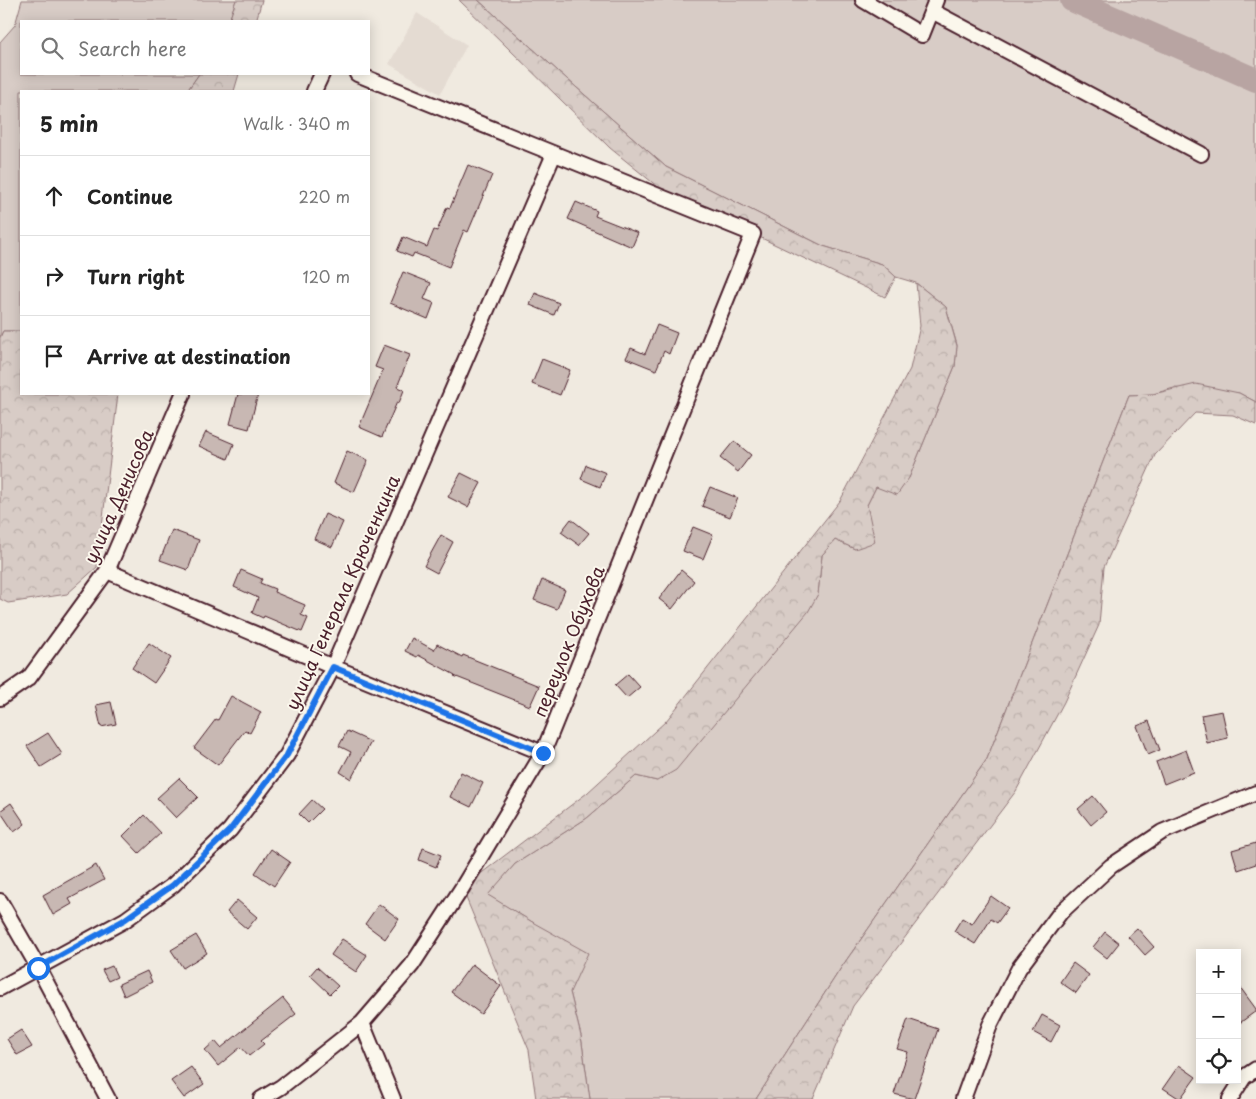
<!DOCTYPE html>
<meta charset="utf-8">
<style>
:root{--surface:#fff;--page:#f2f2f2;--text:#222;--muted:#767676;--line:#e0e0e0}
body{margin:0;font-family:"Playpen Sans",sans-serif;background:var(--page);color:var(--text)}
.controls{position:absolute;right:15px;bottom:15px;display:grid;overflow:hidden;border-radius:0px;box-shadow:0 2px 12px #0003}
.controls button{width:45px;height:45px;display:grid;place-items:center;padding:0;border:0;border-bottom:1px solid var(--line);background:var(--surface);color:var(--text);font:25px sans-serif}
.stop{position:absolute;width:15px;height:15px;margin:-11px;border:4px solid #1a73e8;border-radius:50%;background:#fff}
.stop.end{background:#1a73e8;border-color:#fff;box-shadow:0 1px 5px #0008}
.list{margin:0;padding:0;list-style:none}
h2{display:flex;justify-content:space-between;align-items:center;height:65px;margin:0;padding:0 20px;font-size:21px}
h2 small{font-size:16px;font-weight:400;color:var(--muted)}
.list li{display:grid;grid-template-columns:32px 1fr auto;gap:15px;align-items:center;box-sizing:border-box;height:80px;padding:0 20px;border-top:1px solid var(--line)}
.list b{display:block;font-size:19px;white-space:nowrap}
.list em{font-size:16px;font-style:normal;color:var(--muted)}
.icon{flex:none;width:28px;height:28px;fill:none;stroke:currentColor;stroke-width:2;stroke-linecap:round;stroke-linejoin:round}
.map{position:relative;flex:none;width:1256px;height:1099px;overflow:hidden}
.search{position:absolute;background:var(--surface);box-shadow:0 2px 12px #0003;left:20px;top:20px;width:350px;height:55px;display:flex;align-items:center;gap:12px;box-sizing:border-box;padding:0 18px;border-radius:0px;color:var(--muted);font-size:19px}
.panel{position:absolute;background:var(--surface);box-shadow:0 2px 12px #0003;left:20px;top:90px;width:350px;height:305px;border-radius:0px}
.map>svg:first-child{display:block}
.built{fill:#e4dbd2}
.green{fill:#d8ccc6;stroke:#917678}
.forest{fill:url(#forest-crowns);stroke:#917678}
.lines{fill:none;stroke-linecap:round;stroke-linejoin:round}
.river{stroke:#b8a4a2;stroke-width:24}
.building{fill:#c8b8b3;stroke:#4a1f2b}
.minor-casing{stroke:#4a1f2b;stroke-width:18}
.minor{stroke:#fbf7ec;stroke-width:14}
.route{stroke:#1a73e8;stroke-width:6}
.labels{text-anchor:middle;dominant-baseline:central;stroke-width:4;stroke-linejoin:round;paint-order:stroke}
.street-label{font-size:18px;fill:#4a1f2b;stroke:#fbf7ec}
</style>
<div class="map">
<svg width="1256" height="1099" viewBox="0 0 1256 1099">
<defs>
<pattern id="forest-crowns" width="20" height="18" patternUnits="userSpaceOnUse" patternTransform="scale(1.25)"><rect width="20" height="18" fill="#d8ccc6"/><path d="M2 6a3 3 0 1 1 6 0M12 15a3 3 0 1 1 6 0" fill="none" stroke="#bbafaa"/></pattern>
</defs>
<rect width="100%" height="100%" fill="#f0eae0"/>
<filter id="ink" filterUnits="userSpaceOnUse"><feTurbulence type="fractalNoise" baseFrequency=".02" numOctaves="2"/><feDisplacementMap in="SourceGraphic" scale="10" xChannelSelector="R" yChannelSelector="G"/><feConvolveMatrix kernelMatrix="1 2 1 2 8 2 1 2 1" color-interpolation-filters="sRGB"/></filter>
<g filter="url(#ink)">
<path class="built" d="M417,13L467,45L440,94L389,64Z"/>
<path class="green" d="M22,0H236L229,21H21V74H199L187,91H21V331H3L0,337V42L15,25Z
M478,0H1256V402L1239,393L1174,388L1153,394L1129,395L987,759L843,965L756,1099H590L581,1036L570,992L534,923L487,895L515,864L587,818L636,776L657,781L818,594L822,555L835,540L855,549L867,505L876,487L909,478L955,366L957,345L946,307L916,283L896,277L882,264L823,246L666,167Z"/>
<path class="forest" d="M236,0H262L256,21H229Z
M459,0H478L666,167L823,246L882,264L896,277L885,297L663,191L610,148Z
M199,74H239L234,91H187Z
M916,283L946,307L957,346L955,366L909,478L897,495L876,487L867,505L875,542L855,549L835,540L822,555L818,594L808,612L676,770L657,781L636,776L587,818L515,864L488,895L534,923L588,953L570,992L581,1036L590,1099H536L529,1050L462,888L587,793L666,721L840,501L910,369L920,326Z
M3,331H21V394H118L97,567L67,594L8,603L0,599V338Z
M1196,384L1239,393L1256,402V425L1233,415L1195,413L1155,455L1104,567L1099,625L1064,702L1016,791L853,1006L813,1099H756L843,965L987,759L1129,395L1153,394Z"/>
<g class="lines">
<path class="river" d="M1072,0L1256,80"/>
</g>
<path class="building" d="M468,165L492,175L468,232L464,230L449,267L414,253L412,257L397,251L403,237L427,247L434,230L437,231L447,207L450,208Z
M576,202L597,211L595,216L638,233L632,247L568,219Z
M403,272L431,283L424,299L434,303L428,319L390,303Z
M535,293L559,303L554,315L530,305Z
M657,325L677,333L669,354L664,351L656,370L626,358L631,348L645,354Z
M384,345L410,355L397,387L404,390L399,403L397,402L382,437L359,427L383,370L375,367Z
M542,359L570,370L560,395L532,384Z
M238,394H258L249,429L230,424Z
M206,432L234,444L228,459L199,446Z
M734,441L751,455L738,472L720,458Z
M347,451L368,460L354,492L334,483Z
M586,465L606,473L600,487L581,479Z
M461,473L481,483L468,507L448,497Z
M710,487L738,498L730,517L702,506Z
M325,514L343,522L332,547L314,539Z
M571,519L589,533L579,545L561,532Z
M693,527L713,535L703,559L683,551Z
M172,530L199,540L188,570L160,560Z
M441,535L453,542L437,573L424,566Z
M241,570L262,579L260,583L275,589L274,592L305,605L301,615L308,618L302,632L264,616L263,618L252,613L258,598L234,587Z
M681,570L694,581L672,609L659,599Z
M542,580L565,590L557,609L534,600Z
M412,638L434,650L437,644L462,657L463,655L539,686L530,706L454,676L455,675L418,655L417,657L405,651Z
M149,643L171,658L154,683L132,668Z
M628,674L640,687L627,698L615,685Z
M231,696L261,712L250,733L245,730L218,765L194,748L216,719L218,720Z
M111,702L116,724L101,727L96,705Z
M1222,711L1228,738L1207,743L1201,715Z
M1149,721L1160,750L1148,755L1137,726Z
M347,731L371,742L351,779L340,772L351,752L339,746Z
M48,733L62,754L41,767L27,746Z
M1186,750L1194,772L1164,784L1156,762Z
M461,772L483,783L471,807L450,797Z
M179,778L198,797L176,818L157,798Z
M1093,796L1106,812L1091,825L1078,809Z
M312,800L322,809L308,823L299,814Z
M11,803L25,824L14,832L0,811Z
M144,815L161,833L139,853L123,836Z
M1256,843V864L1238,870L1232,850Z
M423,848L441,855L436,867L419,860Z
M271,849L290,862L274,886L255,873Z
M96,865L104,880L69,899L72,904L53,915L43,895Z
M991,896L1008,908L997,923L991,919L975,944L954,931L962,918L972,924Z
M237,900L257,917L247,929L227,912Z
M379,904L399,919L385,939L365,924Z
M1137,928L1154,947L1145,955L1128,936Z
M1105,932L1119,943L1107,958L1093,947Z
M196,935L207,953L183,968L171,950Z
M342,939L367,955L356,972L331,955Z
M1073,963L1089,975L1076,993L1060,982Z
M472,964L501,986L481,1014L451,992Z
M112,966L117,977L108,981L102,970Z
M317,967L338,986L330,994L310,975Z
M147,971L152,982L124,996L119,984Z
M1237,983L1256,1009V1011L1237,1025Z
M283,998L296,1014L261,1041L264,1044L249,1056L241,1047L218,1066L205,1050L215,1041L221,1048Z
M1042,1015L1060,1025L1051,1042L1033,1032Z
M908,1019L938,1029L914,1099L894,1094L908,1052L897,1049Z
M21,1030L32,1047L17,1055L7,1039Z
M1179,1065L1196,1077L1180,1099L1163,1088Z
M191,1067L204,1084L184,1098L171,1081Z"/>
<g class="lines">
<g class="minor-casing">
<path id="minor" d="M863,0L922,35L936,0
M932,11L1201,154
M314,91L322,74
M107,571L333,667L543,753
M0,698L29,678L107,571L183,394
M0,901L38,967L108,1099
M0,988L125,920L173,885L230,830L287,755L333,667L554,154
M362,1023L393,1099
M261,1099L281,1087L362,1023L412,965L462,888L543,753L753,234L357,74
M963,1099L990,1025L1019,968L1060,913L1111,866L1162,832L1256,793
M1230,1099L1244,1077L1256,1069"/>
</g>
<use href="#minor" class="minor"/>
</g>
</g>
<g class="lines" filter="url(#ink)">
<path class="route" d="M38,968L124,920L173,885L230,830L287,755L333,667L543,753"/>
</g>
<g class="labels">
<g class="street-label">
<text transform="translate(118 496) rotate(-66)">улица Денисова</text>
<text transform="translate(342 592) rotate(-66)">улица Генерала Крюченкина</text>
<text transform="translate(568 641) rotate(-68)">переулок Обухова</text>
</g>
</g>
</svg>
<div class="controls">
<button>+</button>
<button>−</button>
<button><svg class="icon" aria-label="locate" viewBox="0 0 24 24"><circle cx="12" cy="12" r="6"/><path d="M12 2v4M12 18v4M2 12h4M18 12h4"/></svg></button>
</div>
<div class="stop" style="left:38px;top:968px"></div>
<div class="stop end" style="left:543px;top:753px"></div>
<div class="search"><svg class="icon" aria-label="search" viewBox="0 0 24 24"><circle cx="10" cy="10" r="6"/><path d="M15 15l6 6"/></svg>Search here</div>
<section class="panel">
<h2>5 min<small>Walk · 340 m</small></h2>
<ul class="list">
<li><svg class="icon" aria-label="ahead" viewBox="0 0 24 24"><path d="M12 20V5M6 11l6-6 6 6"/></svg><div><b>Continue</b></div><em>220 m</em></li>
<li><svg class="icon" aria-label="right" viewBox="0 0 24 24"><path d="M7 20v-9h11M14 6l5 5-5 5"/></svg><div><b>Turn right</b></div><em>120 m</em></li>
<li><svg class="icon" aria-label="arrive" viewBox="0 0 24 24"><path d="M6 21V4h12l-3 4 3 4H6"/></svg><div><b>Arrive at destination</b></div></li>
</ul>
</section>
</div>
